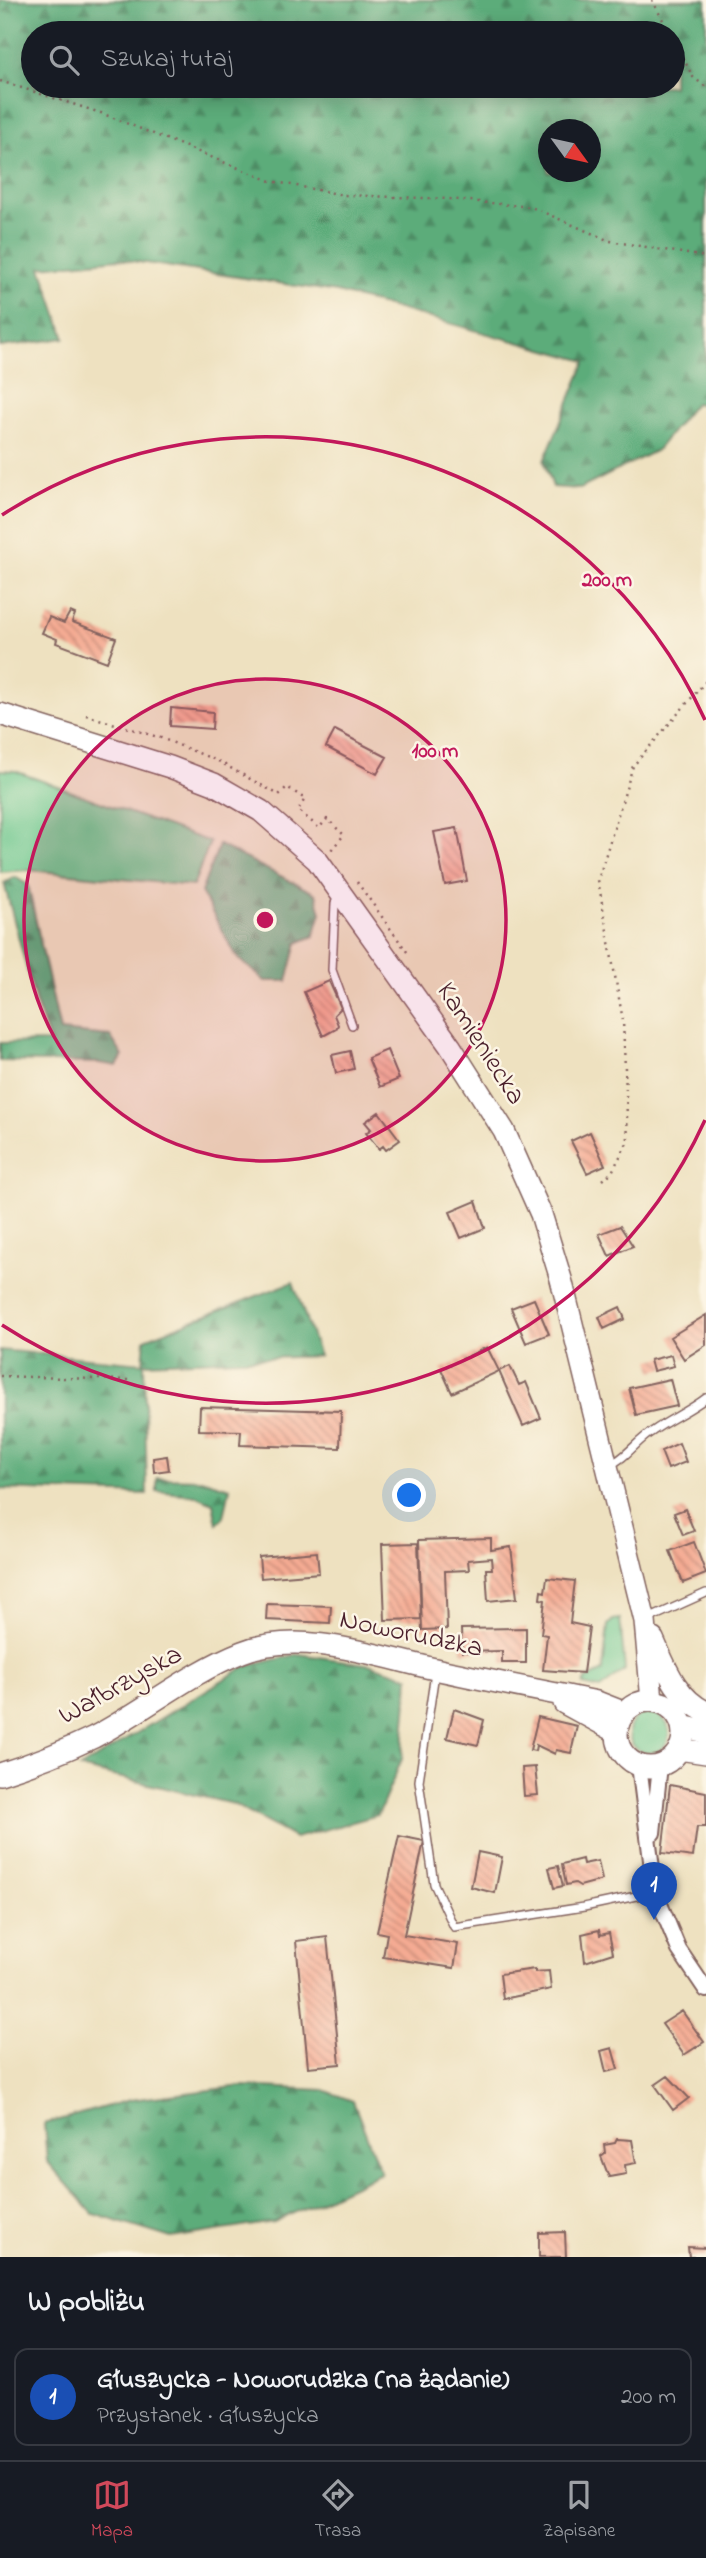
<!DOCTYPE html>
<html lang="pl">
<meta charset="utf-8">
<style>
:root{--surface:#171b24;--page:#20242c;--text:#f1f3f6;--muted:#9ea1a6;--line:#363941;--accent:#d1495b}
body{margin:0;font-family:"Indie Flower",sans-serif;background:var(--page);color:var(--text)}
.compass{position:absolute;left:538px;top:119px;width:63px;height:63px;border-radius:50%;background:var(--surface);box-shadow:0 4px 18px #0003;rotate:123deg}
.you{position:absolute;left:410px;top:1496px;width:24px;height:24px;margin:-18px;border:5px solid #fff;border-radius:50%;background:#1a73e8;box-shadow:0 0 0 10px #1a73e833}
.badge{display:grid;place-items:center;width:46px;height:46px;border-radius:50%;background:var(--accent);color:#fff;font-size:23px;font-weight:700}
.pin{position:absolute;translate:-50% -58px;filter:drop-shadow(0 2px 4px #0008)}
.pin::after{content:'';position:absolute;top:37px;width:24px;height:21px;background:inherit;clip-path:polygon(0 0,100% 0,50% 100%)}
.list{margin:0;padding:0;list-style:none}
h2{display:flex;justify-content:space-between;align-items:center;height:91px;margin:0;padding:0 28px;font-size:30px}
h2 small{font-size:23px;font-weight:400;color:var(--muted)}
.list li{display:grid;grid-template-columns:46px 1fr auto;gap:21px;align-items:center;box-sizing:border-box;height:98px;margin:0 14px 14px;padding:0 14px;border:2px solid var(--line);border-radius:14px}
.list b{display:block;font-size:26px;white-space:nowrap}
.list p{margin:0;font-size:23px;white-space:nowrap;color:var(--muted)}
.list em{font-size:23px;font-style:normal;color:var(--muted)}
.icon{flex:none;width:38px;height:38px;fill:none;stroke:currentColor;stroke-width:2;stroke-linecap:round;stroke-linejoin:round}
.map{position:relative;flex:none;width:706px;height:2257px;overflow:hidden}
.search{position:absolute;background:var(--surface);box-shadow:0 4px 18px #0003;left:21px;right:21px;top:21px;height:77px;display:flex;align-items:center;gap:18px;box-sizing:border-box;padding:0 24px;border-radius:38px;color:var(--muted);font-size:26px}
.sheet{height:203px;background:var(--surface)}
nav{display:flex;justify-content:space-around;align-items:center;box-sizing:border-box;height:98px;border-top:2px solid var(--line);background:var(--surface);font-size:19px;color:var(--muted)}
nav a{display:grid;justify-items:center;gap:4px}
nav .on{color:var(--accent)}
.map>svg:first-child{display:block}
.green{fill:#6fc88f;stroke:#5c745d;stroke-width:2}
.forest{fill:url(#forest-firs);stroke:#526652;stroke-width:2;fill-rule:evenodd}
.building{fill:url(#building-back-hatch)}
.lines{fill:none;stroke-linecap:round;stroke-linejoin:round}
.lane-casing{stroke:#83635f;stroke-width:10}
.street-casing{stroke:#83635f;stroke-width:18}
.secondary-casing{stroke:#83635f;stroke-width:24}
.path{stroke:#83635f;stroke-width:2.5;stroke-dasharray:2 5;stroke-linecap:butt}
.lane{stroke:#fff;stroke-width:7}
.street{stroke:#fff;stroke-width:14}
.secondary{stroke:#fff;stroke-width:21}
.ring{fill:none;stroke:#c2185b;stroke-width:3.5}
.labels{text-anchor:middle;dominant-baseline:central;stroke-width:5;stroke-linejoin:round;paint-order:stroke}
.street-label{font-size:28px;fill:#4a1f2b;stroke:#fcf5e5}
.centre{fill:#c2185b;stroke:#fcf5e5;stroke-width:3.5}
.ring-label{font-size:21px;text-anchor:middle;font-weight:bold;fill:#c2185b;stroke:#fcf5e5;stroke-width:5;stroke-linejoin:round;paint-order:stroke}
</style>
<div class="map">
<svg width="706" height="2257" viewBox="0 0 706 2257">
<defs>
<pattern id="forest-firs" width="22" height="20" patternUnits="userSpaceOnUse" patternTransform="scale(1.75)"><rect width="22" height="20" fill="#5bac7a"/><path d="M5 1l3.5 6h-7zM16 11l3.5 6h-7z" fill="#4d8b64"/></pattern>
<pattern id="building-back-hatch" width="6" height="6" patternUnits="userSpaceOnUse" patternTransform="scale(1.75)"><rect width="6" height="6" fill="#f5ab93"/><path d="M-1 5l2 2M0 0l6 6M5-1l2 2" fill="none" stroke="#c88b78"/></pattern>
</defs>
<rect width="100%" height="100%" fill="#fcf5e5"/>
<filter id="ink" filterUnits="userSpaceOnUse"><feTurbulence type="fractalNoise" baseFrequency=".0143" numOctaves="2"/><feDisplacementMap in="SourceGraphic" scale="14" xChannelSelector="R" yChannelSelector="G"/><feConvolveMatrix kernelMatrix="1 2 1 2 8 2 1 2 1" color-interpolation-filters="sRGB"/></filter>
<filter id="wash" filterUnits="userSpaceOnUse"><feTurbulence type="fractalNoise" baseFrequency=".00686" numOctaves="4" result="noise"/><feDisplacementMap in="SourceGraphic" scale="28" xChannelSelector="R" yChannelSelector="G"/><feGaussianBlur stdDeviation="1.57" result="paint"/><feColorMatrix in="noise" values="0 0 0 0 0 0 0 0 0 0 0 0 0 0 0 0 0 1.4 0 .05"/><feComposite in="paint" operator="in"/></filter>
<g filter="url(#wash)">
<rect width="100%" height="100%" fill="#eee1c0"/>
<path class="green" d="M0,770L15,771L210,842L193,886L29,870L0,872Z
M620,1619L625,1670L600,1689L583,1685L585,1680L603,1671L608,1625L613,1620Z
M629 1733a20 20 0 1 1 40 0a20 20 0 1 1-40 0Z"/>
<path class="forest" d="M0,0H706V405L695,403L657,450L580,489L553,487L544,461L586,361L337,292L119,259L41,267L65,338L0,347ZM33,33H673V86H33ZM548,130H590V172H548Z
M219,845L316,894L321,913L314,936L297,943L287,981H265L236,956L201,892Z
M15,877L28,885L60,1031L110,1036L123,1056L117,1066L99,1063L0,1061V1043L50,1042L36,1003L4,883Z
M293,1282L319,1356L144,1363L147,1494L0,1489V1350L143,1363L145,1339Z
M157,1478L201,1479L230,1488L224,1517L217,1524L213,1503L195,1495L157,1491Z
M299,1654L372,1665L409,1677L402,1759L378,1815L295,1838L233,1804L80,1768L244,1667Z
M242,2086L324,2090L353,2101L381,2173L274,2222L171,2238L93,2214L47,2161L44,2124L130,2100Z"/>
<g id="blocks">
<path class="building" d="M70,612L75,614L72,622L116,638L107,662L56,643L57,639L42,633L49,617L64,623Z
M171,708L213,712L212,729L170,726Z
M335,730L387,757L377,774L326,747Z
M457,828L467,881L445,885L434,832Z
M329,981L341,1008L334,1015L338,1025L336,1029L323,1036L304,992Z
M387,1050L399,1079L380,1087L368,1058Z
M350,1051L354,1069L336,1073L332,1055Z
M379,1112L400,1140L386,1150L383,1146L379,1149L366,1133L371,1129L365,1122Z
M590,1132L605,1165L587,1173L571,1141Z
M476,1201L485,1228L461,1238L450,1212Z
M620,1226L633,1246L609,1256L599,1234Z
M534,1299L549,1334L526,1343L511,1308Z
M620,1307L625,1319L604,1329L599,1317Z
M706,1315V1345L684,1359L670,1337Z
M487,1347L499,1371L510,1366L519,1385L526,1382L541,1418L523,1426L499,1371L452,1393L441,1369Z
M671,1355L674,1366L653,1371L650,1360Z
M670,1379L677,1406L636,1415L629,1388Z
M200,1407L341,1411L340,1448L240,1445L241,1431L199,1430Z
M679,1443L686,1462L668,1469L661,1451Z
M167,1456L169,1470L154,1472L153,1458Z
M685,1509L694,1531L683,1535L674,1513Z
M491,1538V1550L511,1547L517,1598L488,1601L486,1569H492L491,1558L468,1560L469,1570L445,1571L447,1629L422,1630L419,1540Z
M694,1542L706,1574L683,1583L670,1551Z
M418,1543L421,1619L385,1620L382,1544Z
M317,1552L319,1573L261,1578L259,1557Z
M547,1578L575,1581L570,1623L589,1627L583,1673L543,1670L547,1635L541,1634L545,1600L540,1599L541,1591L545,1592Z
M267,1604L331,1606L330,1623L266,1620Z
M526,1628V1663H502V1651L462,1652L461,1629Z
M454,1709L484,1720L478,1745L447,1738Z
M538,1717L577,1726L571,1753L556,1750L555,1754L536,1745L535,1751L530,1750Z
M535,1767L538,1795L524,1796L522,1768Z
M670,1785L706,1792V1827H697L693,1857L662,1853Z
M399,1836L424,1841L404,1935L458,1944L454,1968L383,1957L387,1934L377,1932Z
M478,1852L502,1857L495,1893L471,1887Z
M582,1859L583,1864L598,1861L602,1880L580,1886L575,1883L566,1885L562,1864Z
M558,1866L563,1886L554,1888L549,1868Z
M599,1930L600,1935L609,1933L613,1953L585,1962L582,1934Z
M327,1937L340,2064L308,2067L296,1941Z
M535,1969V1972L549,1971L551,1989L503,1999L500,1974Z
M682,2011L704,2042L684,2055L662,2024Z
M612,2048L618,2069L606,2072L601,2051Z
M668,2076L689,2098L673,2110L655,2085Z
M617,2139L632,2140L636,2163L625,2165L626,2174L609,2177L601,2156L605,2153L604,2145L615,2143Z
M565,2232L566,2257H539V2233Z
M688,2247L706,2248V2257H689Z"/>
</g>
</g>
<g filter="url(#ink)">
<use href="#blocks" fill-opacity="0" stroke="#83635f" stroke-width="2"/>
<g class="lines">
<g class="lane-casing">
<path id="lane" d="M341,897L335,903L332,970L352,1025
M608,1466C627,1458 636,1441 653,1431C670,1419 689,1411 706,1398
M646,1620L706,1593
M435,1673L419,1781L434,1884L454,1927L584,1907L655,1892"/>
</g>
<g class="street-casing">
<path id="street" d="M639,1765L655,1892L679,1950L706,1990
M653,1833L660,1765"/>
</g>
<g class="secondary-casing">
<path id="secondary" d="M0,714L170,767L214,784L261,811L317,860L450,1046L504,1131L541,1214L561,1279L645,1621L652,1701
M653,1639C665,1666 676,1698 706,1712
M617 1734a33 33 0 1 1 66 0a33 33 0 1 1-66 0Z
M564,1703L617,1732
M682,1726L706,1732
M679,1749L706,1753
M0,1774C32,1764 63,1752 94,1737C144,1711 189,1673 242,1652C300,1629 377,1656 435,1669C489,1681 543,1691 597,1702L625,1713"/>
</g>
<path class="path" d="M652,0L670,33
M673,39L693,77L706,87
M0,81L101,113L271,181L343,195L449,199L531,207L610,241L706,257
M86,715L161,738L218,761L279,795L287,787L305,799L298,810L319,828L327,819L344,835L331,850
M357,882L410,956
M603,1180L612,1172L628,1141L623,1021L598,880L633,766L706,681
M0,1376L129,1380"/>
<use href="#lane" class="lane"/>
<use href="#street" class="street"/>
<use href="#secondary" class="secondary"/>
</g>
</g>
<circle cx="265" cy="920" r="241" fill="#c2185b" fill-opacity=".12"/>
<g class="ring">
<circle cx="265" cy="920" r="241"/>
<path d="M705 1120A483 483 0 0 1 2 1325M2 515A483 483 0 0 1 705 720"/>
</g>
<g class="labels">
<g class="street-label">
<text transform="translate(480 1044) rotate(57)">Kamieniecka</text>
<text transform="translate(411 1635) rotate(12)">Noworudzka</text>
<text transform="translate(121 1686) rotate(-29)">Wałbrzyska</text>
</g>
</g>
<circle cx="265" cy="920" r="10" class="centre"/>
<g class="ring-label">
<text x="607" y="586">200 m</text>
<text x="435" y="757">100 m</text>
</g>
</svg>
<svg class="compass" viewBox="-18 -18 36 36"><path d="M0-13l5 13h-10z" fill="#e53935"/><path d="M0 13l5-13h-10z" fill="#9ea1a6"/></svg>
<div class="you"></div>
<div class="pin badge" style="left:654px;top:1920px;background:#1a4fb4">1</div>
<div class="search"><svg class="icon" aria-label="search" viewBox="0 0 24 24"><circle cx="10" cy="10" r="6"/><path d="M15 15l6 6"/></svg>Szukaj tutaj</div>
</div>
<section class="sheet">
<h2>W pobliżu<small></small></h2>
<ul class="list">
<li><span class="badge" style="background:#1a4fb4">1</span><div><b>Głuszycka - Noworudzka (na żądanie)</b><p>Przystanek · Głuszycka</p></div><em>200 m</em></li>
</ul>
</section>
<nav>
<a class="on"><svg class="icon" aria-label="map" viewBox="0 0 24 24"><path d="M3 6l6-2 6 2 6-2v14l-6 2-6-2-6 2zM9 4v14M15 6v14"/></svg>Mapa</a>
<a><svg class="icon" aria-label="directions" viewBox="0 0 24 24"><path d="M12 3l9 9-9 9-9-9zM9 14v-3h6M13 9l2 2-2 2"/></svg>Trasa</a>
<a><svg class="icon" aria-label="saved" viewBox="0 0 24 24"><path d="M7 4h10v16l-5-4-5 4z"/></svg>Zapisane</a>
</nav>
